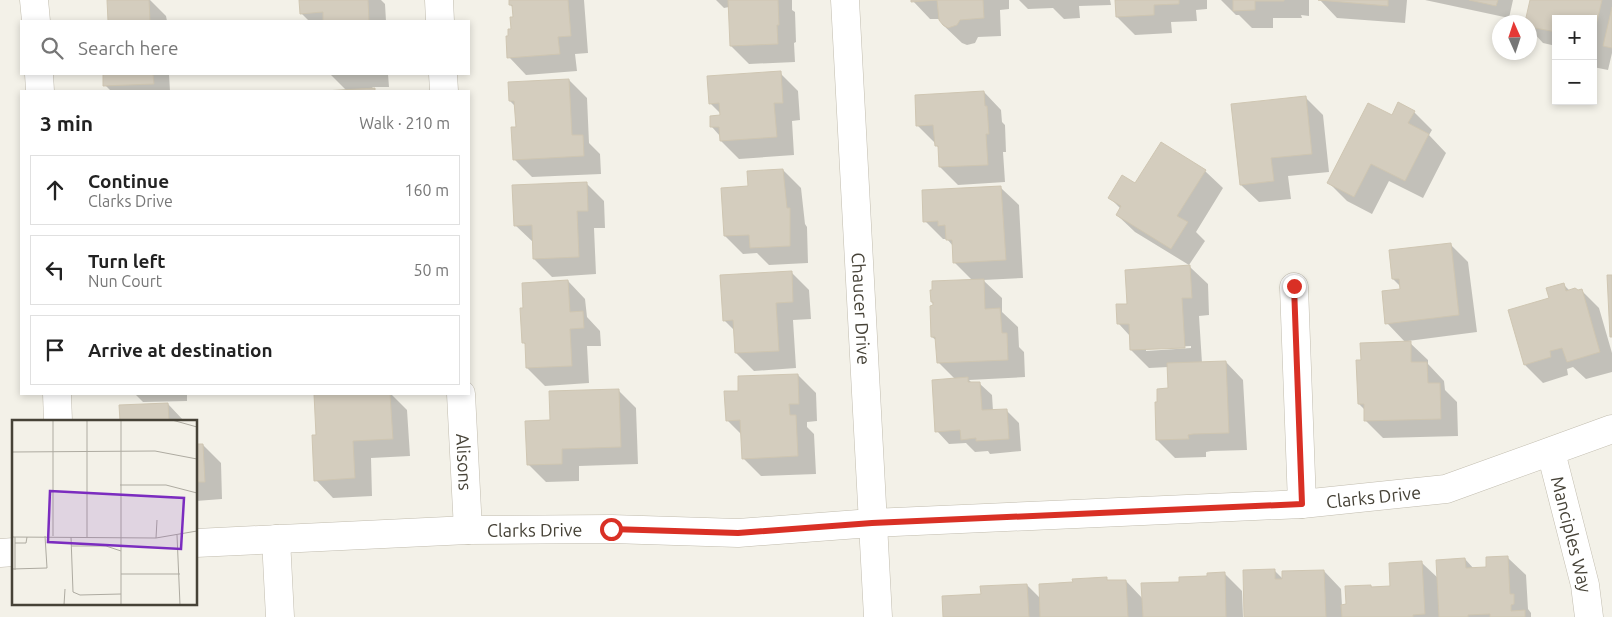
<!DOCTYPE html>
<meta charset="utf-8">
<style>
:root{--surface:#fff;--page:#f2f2f2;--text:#222;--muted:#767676;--line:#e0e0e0}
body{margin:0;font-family:Ubuntu,sans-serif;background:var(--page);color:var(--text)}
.controls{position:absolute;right:15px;top:15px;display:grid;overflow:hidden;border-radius:0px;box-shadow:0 2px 8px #0003}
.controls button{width:45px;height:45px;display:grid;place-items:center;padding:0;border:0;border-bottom:1px solid var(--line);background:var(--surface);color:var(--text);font:25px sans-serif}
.compass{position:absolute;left:1492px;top:15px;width:45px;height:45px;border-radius:50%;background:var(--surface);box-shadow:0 2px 8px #0003;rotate:357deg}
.stop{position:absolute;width:15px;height:15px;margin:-11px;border:4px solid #d93025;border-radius:50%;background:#fff}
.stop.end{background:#d93025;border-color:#fff;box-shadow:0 1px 5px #0008}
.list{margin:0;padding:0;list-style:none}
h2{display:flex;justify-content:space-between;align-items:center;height:65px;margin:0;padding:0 20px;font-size:21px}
h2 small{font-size:16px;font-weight:400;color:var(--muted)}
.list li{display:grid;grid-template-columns:32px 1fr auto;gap:15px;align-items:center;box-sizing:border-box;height:70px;margin:0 10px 10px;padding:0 10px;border:1px solid var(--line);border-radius:0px}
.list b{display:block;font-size:19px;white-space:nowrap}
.list p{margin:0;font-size:16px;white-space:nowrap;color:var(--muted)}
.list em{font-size:16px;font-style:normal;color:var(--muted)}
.icon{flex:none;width:28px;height:28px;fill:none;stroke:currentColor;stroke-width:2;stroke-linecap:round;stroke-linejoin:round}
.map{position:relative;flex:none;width:1612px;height:617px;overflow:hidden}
.search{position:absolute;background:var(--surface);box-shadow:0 2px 8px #0003;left:20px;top:20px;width:450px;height:55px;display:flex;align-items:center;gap:12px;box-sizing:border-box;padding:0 18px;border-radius:0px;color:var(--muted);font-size:19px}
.panel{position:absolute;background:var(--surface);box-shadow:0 2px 8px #0003;left:20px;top:90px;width:450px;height:305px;border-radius:0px}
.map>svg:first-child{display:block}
.shadow{fill:#0003;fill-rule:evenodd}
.building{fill:#d4cdbe;stroke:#cfc6b2}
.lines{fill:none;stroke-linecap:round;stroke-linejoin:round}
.minor-casing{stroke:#c1bcae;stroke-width:29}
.minor{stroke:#fff;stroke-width:28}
.route{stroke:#d93025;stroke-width:6}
.labels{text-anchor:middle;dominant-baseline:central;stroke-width:5;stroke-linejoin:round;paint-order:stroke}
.street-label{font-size:18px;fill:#464237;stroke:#fff}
.inset-road{fill:none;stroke:#aeaba1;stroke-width:1}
.view{fill:#7b2cbf;fill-opacity:0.15;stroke:#7b2cbf;stroke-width:2.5}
.inset-edge{fill:none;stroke:#464237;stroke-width:2.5}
</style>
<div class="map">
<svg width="1612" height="617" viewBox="0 0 1612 617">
<rect width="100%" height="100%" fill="#f3f1e8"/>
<path class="shadow" d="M150,0L166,16L167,21H110L109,1Z
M300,0H381L385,4L386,21H309L301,13Z
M510,0H584L588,53L575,54L577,71L526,75L509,57L515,18L514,8L510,5Z
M716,0H792V10L795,12L796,42L794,43L795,62L749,64L731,46L729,7L724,8Z
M912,0H1009V9L1000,10L1001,36L978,37L975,43L967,45L962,43L943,25L940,19H930Z
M1019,0H1110L1111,5L1079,6L1080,18L1064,19L1053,8L1028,9Z
M1116,0H1207V9L1196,10L1197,21L1171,22L1172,33L1135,35L1117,17Z
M1221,0H1309V16L1301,15L1302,18H1273V28H1252L1239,15H1236Z
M1320,0H1407L1405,23L1337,18Z
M1425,0H1513L1509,18Z
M1531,0H1612V53L1608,70L1593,67V19H1556V46L1543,43L1530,29V22H1526Z
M780,73L798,91L800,120L792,121L794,155L739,159L721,141L720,136L712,127L721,114L710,103Z
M104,74H169L170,91H111L105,85Z
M330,74H388L389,87H372L376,91H345H347Z
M569,80L587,98L589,143L600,154L601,174L532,177L514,159L517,128L516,107L510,101Z
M984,92L1001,110L1002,122L1005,125L1006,152H1003L1005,182L958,185L940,167L939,149L936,144L918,126Z
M1306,98L1323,115L1329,172L1288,176L1291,199L1259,202L1241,185Z
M1414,112L1432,130L1429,135L1446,153L1423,198L1389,181L1372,214L1347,201L1329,183L1392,117Z
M783,170L801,188L805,224L807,227L808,263L769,265L757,253L743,254L725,236L750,187Z
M1205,171L1223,188L1196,232L1205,241L1189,265L1135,232L1117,215L1121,209L1109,197L1136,184Z
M586,183L604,201L605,228H594L596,274L552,277L534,259V243L515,225Z
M1001,188L1019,205L1023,278L983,280L1002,298V312L1018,327L1019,347L1024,352L1025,377L969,380L972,383H979L992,395L993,411L1006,410L1019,423L1021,451L990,454L988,451L975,452L966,443L949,444L937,431L955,379L938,362L937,341L932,337L934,307L932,302L973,281L954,262L953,246L947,239H943L925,221Z
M1451,245L1468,262L1477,332L1408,341L1428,360V364L1444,381L1445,390L1457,402L1458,436L1383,438L1365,420V410L1359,404L1362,361L1406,343L1387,323L1402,290L1401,287L1393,279Z
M1190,267L1208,284L1209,315L1199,316L1202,363L1226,362L1243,380L1247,450L1211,451L1206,452V457L1175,458L1157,440L1169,390L1168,367L1149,368L1131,350L1130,336L1119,324L1128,305ZM1191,346V348L1146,351V348Z
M791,272L809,290L811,319L793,320L796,368L754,371L736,353L735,331L724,320Z
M568,281L585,299L587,317L600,331L601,346H587L589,383L545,386L527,368L526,345L523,342Z
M1563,284L1570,291L1581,290L1599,308L1612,353V372L1586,379L1573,367L1567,369L1568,375L1543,383L1525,365L1551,299Z
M798,375L816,393L817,421L807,422V427L814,434L816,474L761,476L743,458L742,435L727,420L740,392Z
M618,390L636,408L638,464L579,466V481L546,482L528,464L551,421Z
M135,394H187V401L143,402Z
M351,394H391L407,410L410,456L371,458L372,496L333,498L316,480L317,436L315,395Z
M168,404L184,421H121Z
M196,445H203L221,463L222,499L196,501Z
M1508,558L1526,575L1528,609L1531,613V617H1246L1274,570L1284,580L1324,571L1341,589L1342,606H1347L1371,586L1373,588L1392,587L1422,563L1439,579L1465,559L1474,569H1487Z
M1224,573L1242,591L1243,617H944L982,596L1027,585L1041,599L1074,583L1106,579L1109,581H1126L1143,599L1180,583Z"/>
<path class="building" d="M107,0H149L150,21H108Z
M299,0H368L369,21H323V12L300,14Z
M509,0H568L571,36L558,37L560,54L507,58L506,36H508V29H511L510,17H513L512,5H509Z
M728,0H778L779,25H777L778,44L730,46Z
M911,0H983L984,18L960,20L957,25L948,28L943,25L939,20L937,0L911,2Z
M1115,0H1179V4L1154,5V15L1116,17Z
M1233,0H1284V1H1255V10L1233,11Z
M1318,0H1388V6Z
M1469,0H1498L1496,6Z
M1530,0H1602L1593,38V19H1556V32L1530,27V22H1525Z
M1612,7V48L1603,46Z
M781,71L783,103H774L777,137L720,141L719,127H710V116L720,115L719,103L709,104L707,76Z
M103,74H153L154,84L103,86Z
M569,79L572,135H583L584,156L513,160L511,127H516L514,101H509L508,82Z
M375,88V91H324Z
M984,91L985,106H987L989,134H986L988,165L939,167L938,146H935L933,125L916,126L915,95Z
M1306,96L1312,154L1271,158L1274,181L1240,185L1231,104Z
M1398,102L1415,111L1408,123L1429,134L1405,181L1371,164L1354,197L1327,183L1368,103L1392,115Z
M1161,142L1206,170L1177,216L1188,222L1171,249L1116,215L1121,206L1108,198L1122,175L1135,183Z
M783,169L787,208H790V246L750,248L749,235L724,236L721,188L748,186L747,171Z
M587,182L588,211H577L579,257L533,259L532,225L514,226L512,185Z
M1001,186L1006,260L953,263L952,240H946L945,225L938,226V221L923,222L922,190Z
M1451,243L1459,315L1385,324L1382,291L1400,289L1399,279H1392L1389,250Z
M1190,265L1192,298H1182L1185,348L1130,350L1129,324H1117L1116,304H1127L1125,270Z
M792,271L793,302L776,303L779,351L735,353L733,320L723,321L720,275Z
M1607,275H1612V337H1610Z
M984,279L985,309L1000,308L1002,333H1007L1008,360L937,363L935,337H931L930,306L933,305V302H931L930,290H932V281Z
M568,280L570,312L583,311L584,328L570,329L572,366L526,368L525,343H522L520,308H523L522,283Z
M1564,283L1566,291L1575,288L1578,290L1582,289L1600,352L1567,362L1562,348L1550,351L1551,357L1524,365L1508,310L1549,298L1546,288Z
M1411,341V362H1427L1428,383H1440L1441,419L1364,421V404H1358L1356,360H1361L1360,343Z
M1226,361L1229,433L1193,434L1188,435L1189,439L1156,440L1155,402H1157V389L1168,388L1167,363Z
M798,374L799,404H789L790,415H796L798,456L742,459L740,420L726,421L724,391H738V376Z
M968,377V382H980L982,410L1007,409L1009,439L976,441V438L961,440L960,430L935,432L932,380Z
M619,389L621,447L562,449V464L527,465L525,421L550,420L549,391Z
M314,394H390L393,439L353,441L355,478L314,481L312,435H316Z
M168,403L169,421H120L119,405Z
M196,444H203L205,482H196Z
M1508,556L1510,594H1514V604L1511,605V611L1525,610V617H1490V614L1468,615V617H1439L1436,560L1465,558L1466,568L1486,567V557Z
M1422,561L1425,614L1413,615V617H1342L1341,605L1346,604L1345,586L1371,585V587L1390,586L1389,563Z
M1275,569V579H1282V571L1324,570L1326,617H1244L1243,570Z
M1225,572L1226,617H1143L1141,583L1179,582V577L1207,576V573Z
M1107,577V580H1126L1128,617H1040L1039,584L1073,582L1072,579Z
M1027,584L1029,617H943L942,596L981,594L980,586Z"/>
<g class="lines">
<g class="minor-casing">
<g id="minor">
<path d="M34,0L36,21"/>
<path d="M439,0L440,21"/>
<path id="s1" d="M845,0L878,617"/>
<path d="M39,74L40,91"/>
<path d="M443,74L444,91"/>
<path d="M1294,287L1302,504"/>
<path d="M57,394L58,421"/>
<path id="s2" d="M461,394L468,530"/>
<path id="s3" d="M1551,452L1585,585L1589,617"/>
<path d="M276,539L280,617"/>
<path id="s4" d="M196,543L468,530L611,529L738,533L872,523L1302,504L1446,489L1612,429"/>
<path d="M0,553L14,552"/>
</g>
</g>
<use href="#minor" class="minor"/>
</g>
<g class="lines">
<path class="route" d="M611,529L738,533L872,523L1302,504L1294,286"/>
</g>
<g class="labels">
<g class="street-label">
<text stroke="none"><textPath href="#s1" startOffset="309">Chaucer Drive</textPath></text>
<text stroke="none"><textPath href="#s2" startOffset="68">Alisons</textPath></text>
<text stroke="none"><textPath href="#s4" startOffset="1179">Clarks Drive</textPath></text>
<text stroke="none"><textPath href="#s4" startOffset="339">Clarks Drive</textPath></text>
<text stroke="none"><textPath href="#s3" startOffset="85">Manciples Way</textPath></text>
</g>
</g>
<g transform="translate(12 420)">
<rect width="185" height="185" fill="#f3f1e8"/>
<path class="inset-road" d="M41,0V116M75,0V117M109,0V185M160,0L185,7M0,32L143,31L185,39M108,65H154L185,73M165,115L168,185M0,117L144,118L185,111M3,117V150M59,117L61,172L68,175L109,174M144,118L145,100M3,123H14L15,117M59,126H94L109,131M0,149L35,148L33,116M109,154H168M52,185L53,169"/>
<path class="view" d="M38,71L172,78L169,129L36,122Z"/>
<rect width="185" height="185" class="inset-edge"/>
</g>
</svg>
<div class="controls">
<button>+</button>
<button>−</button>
</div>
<svg class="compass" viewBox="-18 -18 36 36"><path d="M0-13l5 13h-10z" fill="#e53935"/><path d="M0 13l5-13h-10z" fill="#767676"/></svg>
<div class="stop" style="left:611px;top:529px"></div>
<div class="stop end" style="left:1294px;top:286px"></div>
<div class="search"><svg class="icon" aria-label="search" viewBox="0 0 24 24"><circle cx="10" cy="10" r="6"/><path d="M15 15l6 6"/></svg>Search here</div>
<section class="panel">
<h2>3 min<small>Walk · 210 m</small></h2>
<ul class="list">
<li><svg class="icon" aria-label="ahead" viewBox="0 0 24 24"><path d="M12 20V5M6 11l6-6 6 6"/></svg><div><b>Continue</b><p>Clarks Drive</p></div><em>160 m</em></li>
<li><svg class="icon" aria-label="left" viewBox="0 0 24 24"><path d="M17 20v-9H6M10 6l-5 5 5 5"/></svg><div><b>Turn left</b><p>Nun Court</p></div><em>50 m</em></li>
<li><svg class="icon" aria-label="arrive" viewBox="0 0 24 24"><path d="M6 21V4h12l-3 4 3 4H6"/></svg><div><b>Arrive at destination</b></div></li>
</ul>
</section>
</div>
